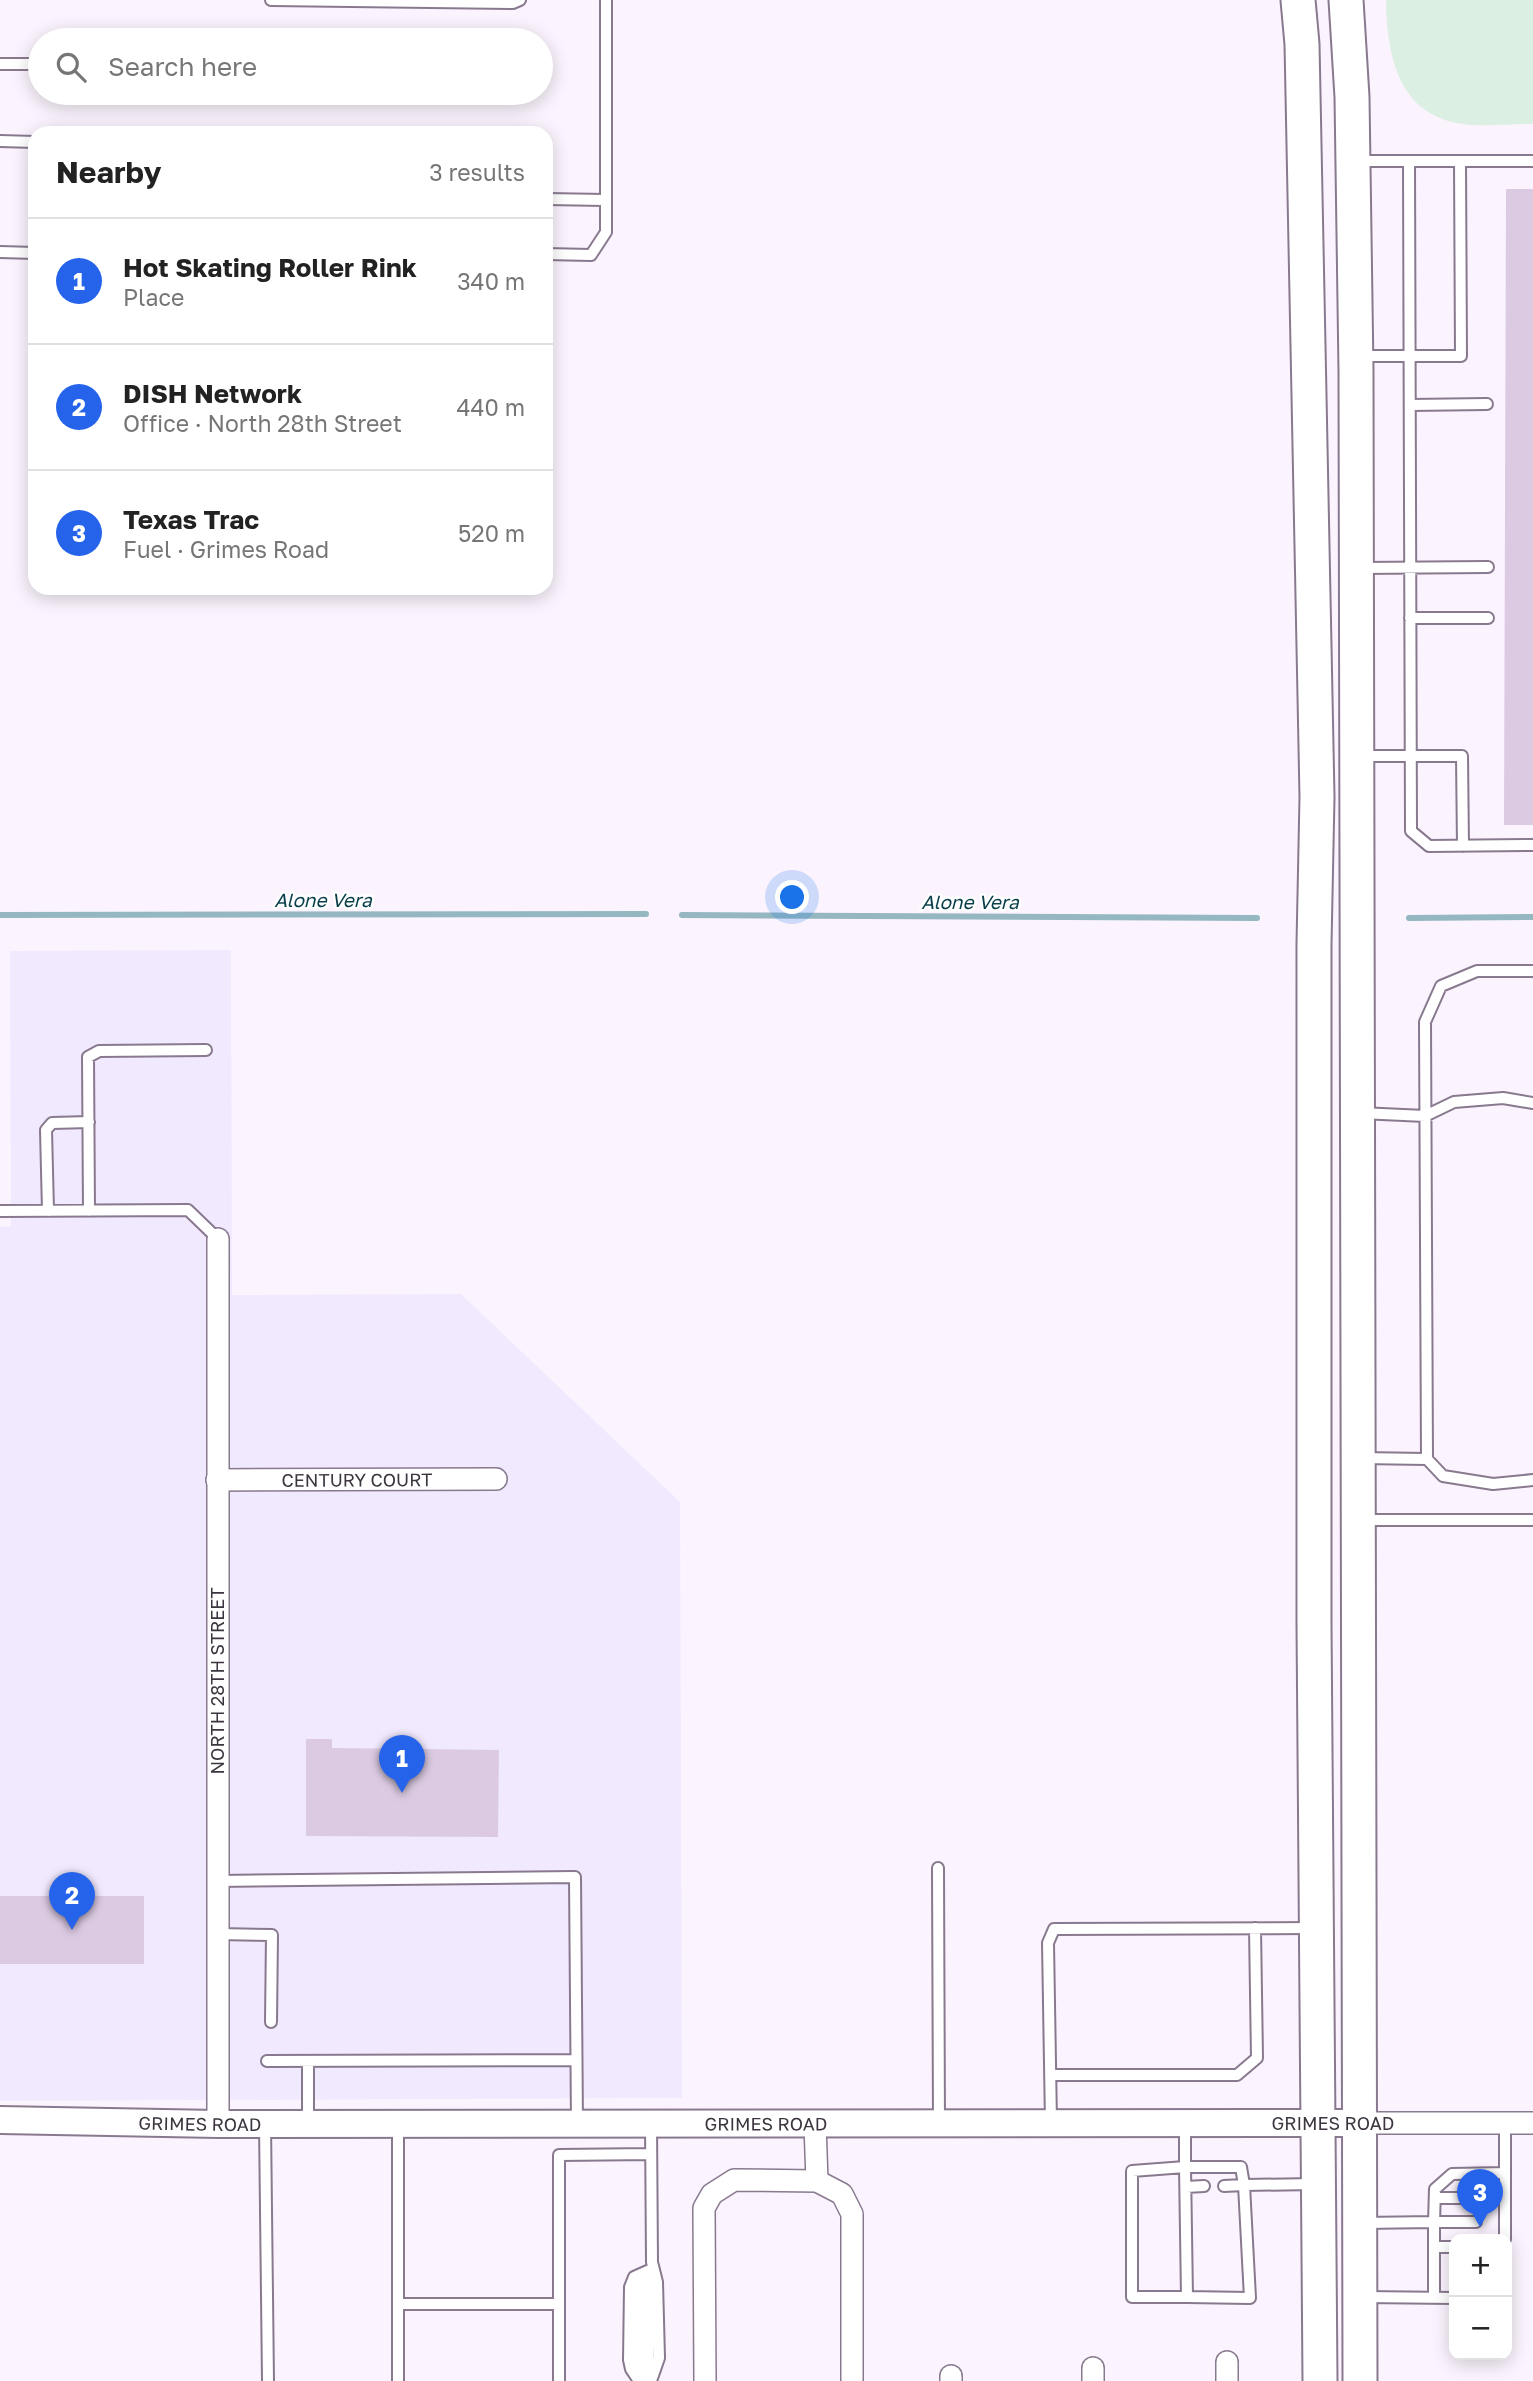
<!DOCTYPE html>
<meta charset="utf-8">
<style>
:root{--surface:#fff;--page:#f6f6f6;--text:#222;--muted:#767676;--line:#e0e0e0;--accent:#2563eb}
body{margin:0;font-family:"Golos Text",sans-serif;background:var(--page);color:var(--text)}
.controls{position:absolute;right:21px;bottom:21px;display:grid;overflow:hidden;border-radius:14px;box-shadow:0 4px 18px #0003}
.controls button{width:63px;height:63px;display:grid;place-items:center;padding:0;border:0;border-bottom:2px solid var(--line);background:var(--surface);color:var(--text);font:35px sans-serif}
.you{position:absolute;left:793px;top:898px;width:24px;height:24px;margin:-18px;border:5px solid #fff;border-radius:50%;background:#1a73e8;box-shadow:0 0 0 10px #1a73e833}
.badge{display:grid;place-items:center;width:46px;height:46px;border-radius:50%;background:var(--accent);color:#fff;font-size:23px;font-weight:700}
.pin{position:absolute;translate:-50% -58px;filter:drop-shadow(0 2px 4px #0008)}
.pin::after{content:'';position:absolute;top:37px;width:24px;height:21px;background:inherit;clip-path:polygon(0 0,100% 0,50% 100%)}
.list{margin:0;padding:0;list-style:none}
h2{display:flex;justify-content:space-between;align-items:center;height:91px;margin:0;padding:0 28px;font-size:30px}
h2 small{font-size:23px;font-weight:400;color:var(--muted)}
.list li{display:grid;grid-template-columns:46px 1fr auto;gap:21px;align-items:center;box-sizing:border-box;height:126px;padding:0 28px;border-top:2px solid var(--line)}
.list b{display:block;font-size:26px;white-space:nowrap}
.list p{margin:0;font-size:23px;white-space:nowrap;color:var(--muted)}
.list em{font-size:23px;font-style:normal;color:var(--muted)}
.icon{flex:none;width:38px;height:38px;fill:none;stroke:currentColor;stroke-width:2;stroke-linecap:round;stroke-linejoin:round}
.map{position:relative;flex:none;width:1533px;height:2381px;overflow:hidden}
.search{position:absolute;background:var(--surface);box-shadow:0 4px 18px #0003;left:28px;top:28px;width:525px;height:77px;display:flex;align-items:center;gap:18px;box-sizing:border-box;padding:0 24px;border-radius:38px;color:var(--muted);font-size:26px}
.panel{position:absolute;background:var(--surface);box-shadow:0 4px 18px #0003;left:28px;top:126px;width:525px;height:469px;border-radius:21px}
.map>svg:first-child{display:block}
.commercial{fill:#f1e9fe}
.green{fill:#dbefe2}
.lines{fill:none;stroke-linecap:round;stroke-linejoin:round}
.stream{stroke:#94b7c1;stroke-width:6}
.building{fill:#dbcae2}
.service-casing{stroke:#89798f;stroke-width:14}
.minor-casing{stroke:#89798f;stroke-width:24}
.tertiary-casing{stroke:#89798f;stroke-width:30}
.primary-casing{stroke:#89798f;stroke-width:37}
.service{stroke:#fff;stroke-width:10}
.minor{stroke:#fff;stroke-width:21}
.tertiary{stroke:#fff;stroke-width:26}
.primary{stroke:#fff;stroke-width:33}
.labels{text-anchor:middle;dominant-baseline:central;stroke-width:5;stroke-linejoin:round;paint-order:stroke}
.street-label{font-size:18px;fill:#3c353f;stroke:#fff}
.water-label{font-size:19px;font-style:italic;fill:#093f4b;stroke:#fff}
</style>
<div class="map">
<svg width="1533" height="2381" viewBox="0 0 1533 2381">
<rect width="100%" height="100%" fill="#fbf4fe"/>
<path class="commercial" d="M231,950L232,1295L461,1294L680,1502L682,2098L0,2101V1227L11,1226L10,951Z"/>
<path class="green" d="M1386,0H1533V124C1510,124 1485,127 1463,124C1397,115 1387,54 1386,0Z"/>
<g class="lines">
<path class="stream" d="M0,915L646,914
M682,915L1257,918
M1409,918L1533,917"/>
</g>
<path class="building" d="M1506,189H1533V825H1504Z
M306,1739H332V1748L499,1750L498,1837L306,1836Z
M0,1896H144V1964H0Z"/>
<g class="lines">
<g class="service-casing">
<path id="service" d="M271,0L513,3L520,0
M0,64H40
M0,141L35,142
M1356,161H1533
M1409,161L1411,831L1429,846L1533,845
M546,199L605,200
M0,252L35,253
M546,254L591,255L606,232V0
M1358,356H1461L1460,161
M1410,405L1487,404
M1361,568L1488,567
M1410,618H1488
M1362,756H1462L1463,846
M1533,971H1477L1441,986L1425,1022L1427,1459L1443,1476L1493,1484L1533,1480
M1360,1113L1425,1116L1454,1102L1503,1098L1533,1103
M0,1211L188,1210L218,1239
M48,1211L46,1130L52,1123L89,1122
M89,1211L88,1057L99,1051L206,1050
M1360,1458L1427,1459
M1360,1520H1533
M938,1868L939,2124
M218,1881L575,1877L577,2123
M218,1934L272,1935L271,2022
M267,2061L576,2060
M308,2061V2124
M1050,2075H1237L1257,2058L1255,1928
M1051,2123L1048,1943L1054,1929L1314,1928
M1185,2123V2167H1241L1244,2185L1316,2184
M1505,2123V2239
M265,2124L268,2381
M1186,2187L1204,2186
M1435,2198H1475
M1362,2223L1434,2222L1435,2189L1452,2174L1505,2173
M1434,2247H1454
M1187,2297H1132V2171L1185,2167L1187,2297L1250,2298L1244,2185L1224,2186
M1363,2297L1454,2298
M1434,2298V2222H1476
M398,2304H559
M398,2381V2124
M559,2381V2155L651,2154
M639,2381L631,2369L629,2360L630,2287L634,2277L652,2269
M644,2381L639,2360V2286L641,2278L647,2273
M649,2381L648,2281L652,2269
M651,2381L659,2358L657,2282L652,2262L651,2124"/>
</g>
<g class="minor-casing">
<g id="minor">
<path d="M218,1239V2124"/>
<path id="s1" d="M217,1480L496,1479"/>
<path d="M1359,2123H1533"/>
<path d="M815,2124L817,2181"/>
<path d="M1227,2362V2381"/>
<path d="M1093,2368V2381"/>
<path d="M951,2376V2381"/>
<path d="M705,2381L704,2208L712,2194L734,2180L817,2181L842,2194L852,2214V2381"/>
</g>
</g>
<g class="tertiary-casing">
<g id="tertiary">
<path id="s2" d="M0,2120L218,2124L1359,2123"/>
</g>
</g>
<g class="primary-casing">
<path id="primary" d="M1298,0L1302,44L1317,797L1314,944V1624L1320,2381
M1346,0L1352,97L1356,371L1360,2381"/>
</g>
<use href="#service" class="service"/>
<use href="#minor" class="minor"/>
<use href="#tertiary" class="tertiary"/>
<use href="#primary" class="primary"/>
</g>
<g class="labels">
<g class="street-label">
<text stroke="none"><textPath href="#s1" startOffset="140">CENTURY COURT</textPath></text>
<text transform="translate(217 1681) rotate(-90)">NORTH 28TH STREET</text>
<text stroke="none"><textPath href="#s2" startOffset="200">GRIMES ROAD</textPath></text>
<text x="1333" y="2123">GRIMES ROAD</text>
<text stroke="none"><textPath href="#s2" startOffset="766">GRIMES ROAD</textPath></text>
</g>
<g class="water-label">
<text x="323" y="899">Alone Vera</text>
<text x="970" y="901">Alone Vera</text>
</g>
</g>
</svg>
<div class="controls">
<button>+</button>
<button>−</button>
</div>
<div class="you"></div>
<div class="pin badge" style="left:402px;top:1793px">1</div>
<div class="pin badge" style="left:72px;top:1930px">2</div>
<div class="pin badge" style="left:1480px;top:2227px">3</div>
<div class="search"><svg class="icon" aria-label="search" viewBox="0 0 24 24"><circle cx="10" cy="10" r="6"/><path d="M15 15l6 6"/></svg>Search here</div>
<section class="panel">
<h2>Nearby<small>3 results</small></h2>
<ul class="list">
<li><span class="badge">1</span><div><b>Hot Skating Roller Rink</b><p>Place</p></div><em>340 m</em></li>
<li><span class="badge">2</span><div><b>DISH Network</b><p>Office · North 28th Street</p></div><em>440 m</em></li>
<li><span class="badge">3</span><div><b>Texas Trac</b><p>Fuel · Grimes Road</p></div><em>520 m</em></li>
</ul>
</section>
</div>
